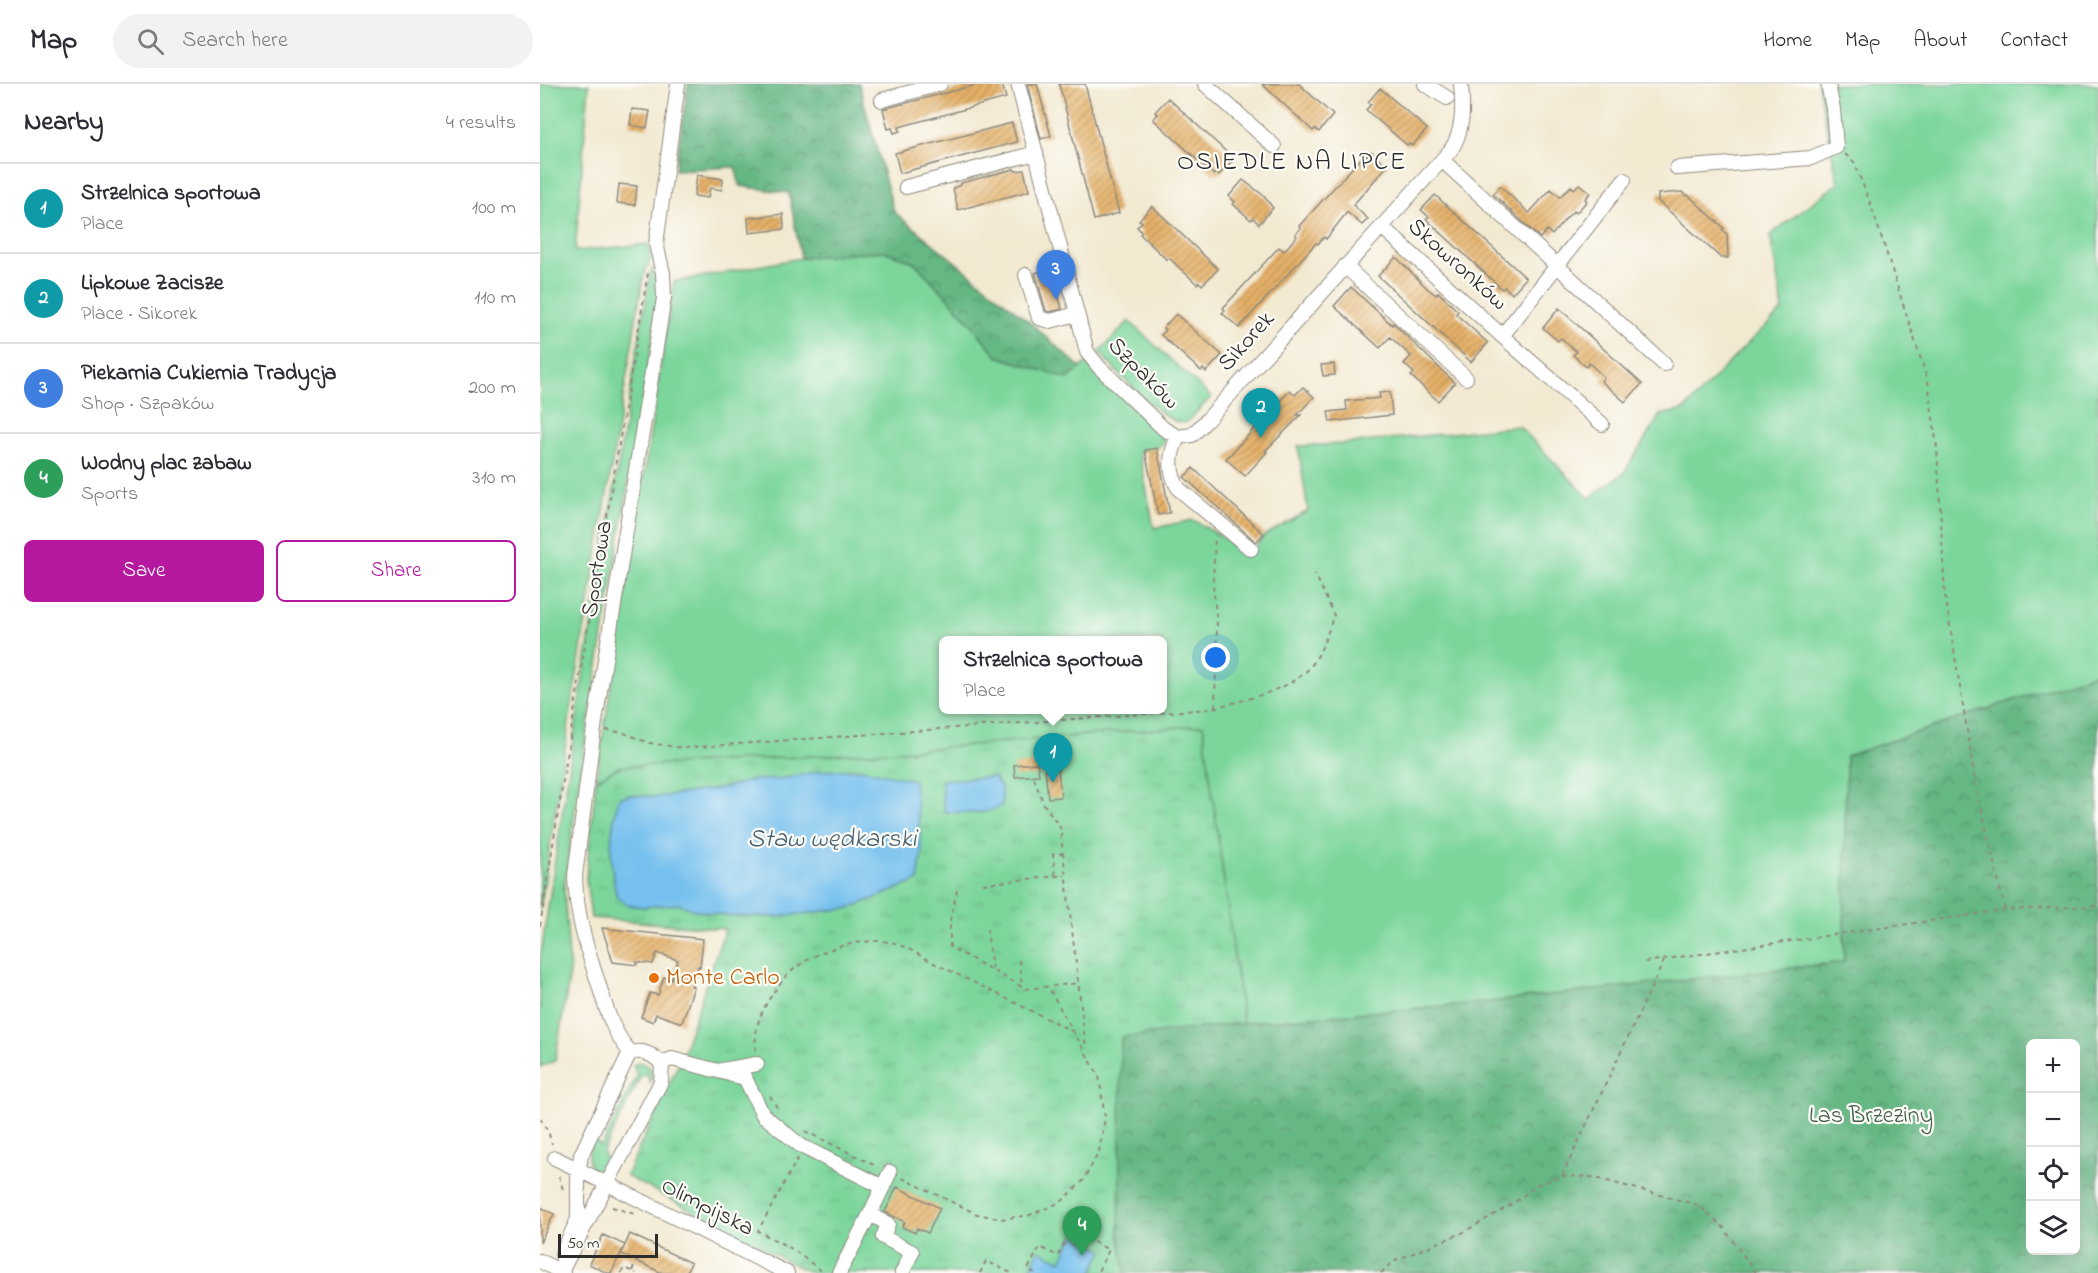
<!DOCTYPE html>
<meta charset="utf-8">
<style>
:root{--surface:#fff;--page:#f2f2f3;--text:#2b2b33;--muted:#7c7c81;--line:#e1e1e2;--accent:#b5179e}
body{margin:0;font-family:"Indie Flower",sans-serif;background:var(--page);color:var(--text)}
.controls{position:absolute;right:18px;bottom:18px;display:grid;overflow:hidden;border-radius:9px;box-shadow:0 6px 24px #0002}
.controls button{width:54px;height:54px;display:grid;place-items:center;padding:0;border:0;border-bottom:2px solid var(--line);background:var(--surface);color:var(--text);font:30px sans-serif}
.scale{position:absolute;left:18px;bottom:15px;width:100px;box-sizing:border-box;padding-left:6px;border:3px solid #2b2b2b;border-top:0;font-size:16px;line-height:21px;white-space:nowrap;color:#2b2b2b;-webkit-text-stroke:4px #fdfcf7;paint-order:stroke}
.you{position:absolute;left:676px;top:574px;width:21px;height:21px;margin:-15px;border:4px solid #fff;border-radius:50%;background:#1a73e8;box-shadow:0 0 0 9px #1a73e833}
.badge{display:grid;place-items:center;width:39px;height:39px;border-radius:50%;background:var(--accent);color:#fff;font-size:20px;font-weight:700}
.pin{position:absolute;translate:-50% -50px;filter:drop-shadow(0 2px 3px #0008)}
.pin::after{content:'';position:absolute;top:32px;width:21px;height:18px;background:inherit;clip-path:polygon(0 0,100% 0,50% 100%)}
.popup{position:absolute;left:399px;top:552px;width:228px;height:78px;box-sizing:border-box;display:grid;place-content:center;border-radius:9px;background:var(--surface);filter:drop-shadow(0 2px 4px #0005);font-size:20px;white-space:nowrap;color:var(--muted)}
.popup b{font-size:22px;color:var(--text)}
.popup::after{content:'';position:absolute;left:50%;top:100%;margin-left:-12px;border:12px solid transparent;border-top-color:var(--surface)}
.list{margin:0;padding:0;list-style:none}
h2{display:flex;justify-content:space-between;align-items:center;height:78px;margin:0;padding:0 24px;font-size:26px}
h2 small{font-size:20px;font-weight:400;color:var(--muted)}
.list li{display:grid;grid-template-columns:39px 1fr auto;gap:18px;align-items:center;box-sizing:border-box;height:90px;padding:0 24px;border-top:2px solid var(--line)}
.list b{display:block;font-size:22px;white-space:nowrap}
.list p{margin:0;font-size:20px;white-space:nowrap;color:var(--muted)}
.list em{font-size:20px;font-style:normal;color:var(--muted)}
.actions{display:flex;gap:12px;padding:18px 24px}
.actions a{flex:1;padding:14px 0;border:2px solid var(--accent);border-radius:9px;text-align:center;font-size:21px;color:var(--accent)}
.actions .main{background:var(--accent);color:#fff}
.icon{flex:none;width:33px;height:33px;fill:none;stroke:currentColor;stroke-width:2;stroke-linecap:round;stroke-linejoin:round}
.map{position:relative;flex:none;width:1558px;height:1189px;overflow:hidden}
header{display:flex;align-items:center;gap:36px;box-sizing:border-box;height:84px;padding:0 30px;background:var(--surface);border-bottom:2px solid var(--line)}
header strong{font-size:28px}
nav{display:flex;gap:33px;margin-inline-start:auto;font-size:21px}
.search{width:420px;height:54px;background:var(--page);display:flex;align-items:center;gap:15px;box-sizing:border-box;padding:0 21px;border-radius:33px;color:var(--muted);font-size:22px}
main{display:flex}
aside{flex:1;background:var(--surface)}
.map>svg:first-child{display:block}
.grass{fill:#7cd69c;stroke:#548064;stroke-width:1.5;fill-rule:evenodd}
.forest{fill:url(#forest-crowns);stroke:#487158;stroke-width:1.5;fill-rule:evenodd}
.park{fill:url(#park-tufts);stroke:#548064;stroke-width:1.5}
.water{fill:#74c0ee;stroke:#50768c;stroke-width:1.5}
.building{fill:url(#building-hatch)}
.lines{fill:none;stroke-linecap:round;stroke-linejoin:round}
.minor-casing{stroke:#8e8a7e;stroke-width:16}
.path{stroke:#8e8a7e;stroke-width:2;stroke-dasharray:4.5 4.5;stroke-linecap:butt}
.minor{stroke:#fff;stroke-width:14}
.food-dot{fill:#e8710a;stroke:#fdfcf7;stroke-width:2}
.labels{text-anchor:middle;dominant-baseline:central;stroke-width:4.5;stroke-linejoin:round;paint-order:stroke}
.street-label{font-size:24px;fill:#2b2b2b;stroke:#fdfcf7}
.food-label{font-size:24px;fill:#c56008;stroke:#fdfcf7;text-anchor:start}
.park-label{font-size:24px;fill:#435e4d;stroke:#fdfcf7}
.neighbourhood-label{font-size:26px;letter-spacing:1.5px;fill:#2b2b2b;stroke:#fdfcf7}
.water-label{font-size:26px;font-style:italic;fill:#455f6f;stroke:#fdfcf7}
</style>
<header>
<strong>Map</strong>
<div class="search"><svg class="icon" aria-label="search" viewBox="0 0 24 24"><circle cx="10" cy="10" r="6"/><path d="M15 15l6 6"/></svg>Search here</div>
<nav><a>Home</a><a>Map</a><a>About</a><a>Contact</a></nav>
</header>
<main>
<aside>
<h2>Nearby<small>4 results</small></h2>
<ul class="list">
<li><span class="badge" style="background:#0f9aa8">1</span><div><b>Strzelnica sportowa</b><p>Place</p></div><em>100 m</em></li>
<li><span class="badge" style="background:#0f9aa8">2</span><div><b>Lipkowe Zacisze</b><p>Place · Sikorek</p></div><em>110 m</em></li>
<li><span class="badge" style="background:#3f7fe0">3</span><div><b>Piekarnia Cukiernia Tradycja</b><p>Shop · Szpaków</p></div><em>200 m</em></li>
<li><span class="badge" style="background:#2e9e5b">4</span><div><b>Wodny plac zabaw</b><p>Sports</p></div><em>310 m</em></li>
</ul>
<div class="actions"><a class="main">Save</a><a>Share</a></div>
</aside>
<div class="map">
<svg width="1558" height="1189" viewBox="0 0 1558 1189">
<defs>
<pattern id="forest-crowns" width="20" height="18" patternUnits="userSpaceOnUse" patternTransform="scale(1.5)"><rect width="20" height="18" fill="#65b784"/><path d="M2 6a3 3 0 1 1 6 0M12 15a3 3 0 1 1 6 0" fill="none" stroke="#53956c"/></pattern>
<pattern id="park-tufts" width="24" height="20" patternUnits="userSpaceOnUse" patternTransform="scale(1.5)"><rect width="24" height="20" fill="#7cd69c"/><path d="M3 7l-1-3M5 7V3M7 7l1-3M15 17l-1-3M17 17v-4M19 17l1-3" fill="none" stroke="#6bb887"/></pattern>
<pattern id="building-hatch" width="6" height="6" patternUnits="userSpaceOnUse" patternTransform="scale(1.5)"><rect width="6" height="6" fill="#e5b167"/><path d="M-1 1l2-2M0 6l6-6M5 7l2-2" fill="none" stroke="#ba9055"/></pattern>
</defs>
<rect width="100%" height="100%" fill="#fdfcf7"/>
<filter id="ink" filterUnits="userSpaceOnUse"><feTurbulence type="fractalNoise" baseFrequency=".0167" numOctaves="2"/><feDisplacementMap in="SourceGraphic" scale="12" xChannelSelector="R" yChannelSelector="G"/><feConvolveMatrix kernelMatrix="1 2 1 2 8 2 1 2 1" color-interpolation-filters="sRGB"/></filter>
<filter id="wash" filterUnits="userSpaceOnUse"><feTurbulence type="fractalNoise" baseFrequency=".008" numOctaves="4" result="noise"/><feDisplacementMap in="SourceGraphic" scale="24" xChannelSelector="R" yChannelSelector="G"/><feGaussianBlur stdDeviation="1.35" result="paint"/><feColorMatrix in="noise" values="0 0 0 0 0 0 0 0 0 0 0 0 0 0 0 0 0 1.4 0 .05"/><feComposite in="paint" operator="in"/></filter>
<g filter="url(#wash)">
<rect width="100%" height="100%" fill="#f2e9d1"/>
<path class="grass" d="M0,0H49L35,167L108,160L111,176L106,184L102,200L30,632L0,827Z
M1278,0H1558V588L1306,672L1304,878L949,918L703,939L663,641L362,667L79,683L56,696L134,198L261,174L344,167L374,178L425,232L457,272L528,295L546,279L624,354V358L617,364L599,367L614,444L653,436L679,451L707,472L725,451L768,427L758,362L803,360L979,342L1049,414L1084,389L1120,331L1144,326L1207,260L1243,226L1230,151L1298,99ZM404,556H622V626H404Z
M113,184L120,210L43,671L24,803L30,889L15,977L0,983V876L44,585L110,189Z
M589,237L671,313L647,338C644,338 642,339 638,338C619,333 573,284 559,268Z
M101,978L110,984L112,991L110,999L107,990L101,992L63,1068L68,1082L59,1088L53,1086C44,1075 49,1066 54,1054L61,1063L97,991L93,981Z"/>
<path class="forest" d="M148,0H319L354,128L493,241L541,284L528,295L457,272L425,232L374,178L344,167L261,174L249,109L200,102L195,83L135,86Z
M1558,588V1189H585L579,1149L581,952L703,939L949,918L1304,878L1306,672ZM1490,960H1536V1166H1490Z"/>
<path class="park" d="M663,641L703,939L581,953L579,1149L585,1189H270L86,1092L140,977L185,845L51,834L46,794L56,696L79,683L362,667Z"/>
<path class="water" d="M322,685L374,696L382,767L378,797L310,824L236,833L191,832L158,827L139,820L103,823L87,821L76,811C70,776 68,748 79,714L89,711L117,713L183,704L212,696L240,695L281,687Z
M453,693L461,703L462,721C447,732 423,728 405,728L402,713V696Z
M533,1152L563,1166L552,1189H502L491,1183L499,1166L521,1177Z"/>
<g id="blocks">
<path class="building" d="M440,0H462L466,14L359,43L360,47L354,49L352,44L348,45L343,25Z
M487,0H497L511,52L501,55Z
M519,0H545L579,129L554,136Z
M722,0H759L793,31L779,48L775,45L773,47Z
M840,4L887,45L872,62L869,59L867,61L826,26L831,20L828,18Z
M628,14L694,75L679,91L676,88L674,91L613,35L618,30L615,28Z
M92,25L110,27L107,44L90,41Z
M472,39L477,58L360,89L355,69Z
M831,67L847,82L813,121L828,135L822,141L807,128L786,155L784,153L778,160L776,159L699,244L682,229L685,226L683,224L739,163L744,167L757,152L755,150L761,144L759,142L824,71L825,73Z
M474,85L475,87L484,86L489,107L418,126L413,104L421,101V99Z
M157,91L183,95L182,106L170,104L168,114L154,112Z
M703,96L723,111L733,124L719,140L713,134L711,136L693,120L695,118L689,112Z
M79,100L97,102L95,121L77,119Z
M1039,100L1050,109L1045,115L1047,117L1036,129L1034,127L1028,132L1012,151L1007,146L1000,154L953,110L960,102L989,129L1011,105L1020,113L1031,102L1034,105Z
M1142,108L1146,112L1148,111L1184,144L1182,145L1187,150L1188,174H1181L1118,117V110Z
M895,111L986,194L972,210L965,203L962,205L886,135L889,133L881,126Z
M612,122L678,185L662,201L659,198L657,200L629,174L627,176L600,150L602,148L597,143L602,138L599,136Z
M243,130L244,145L209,149L208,134Z
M856,173L888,205L896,211L898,208L918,227L916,230L948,259L931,278L838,192Z
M511,184L522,225L510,228L506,227L495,189Z
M811,203L852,241L853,239L915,299L898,317L871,292L874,289L864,280L871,272L850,253L840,264L794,222Z
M1019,224L1102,300L1085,318L1061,297L1064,293L1049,279L1046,283L1033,271L1037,268L1021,254L1018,257L1003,244Z
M636,230L682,271L666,288L663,285L661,287L621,251L626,246L623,244Z
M794,280L795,291L783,292L781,281Z
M763,303L774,313L757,331H761L725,367L727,368L705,392L686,375L750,306L755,311Z
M850,308L852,331L790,338L788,328L807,326L806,317L840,314L839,309Z
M617,364L630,429L618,431L605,366Z
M653,384L724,450L716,458L644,393Z
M497,679L499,691L475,693L474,681Z
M518,684L521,713L508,714L505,685Z
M62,844L163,855L160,883L158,882L151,902L154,903L142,939L116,930L113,938L101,933L110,909L118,911L124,893L131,895L138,876L117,869L113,880L97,878V881L73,878Z
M357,1103L400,1124L388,1149L377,1144L375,1149L362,1143L365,1138L345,1128Z
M0,1123L14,1130L0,1159Z
M90,1150L151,1179L146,1189H122L81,1170Z
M63,1151L85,1161L71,1189H67L49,1180Z"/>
</g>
</g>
<g filter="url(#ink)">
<use href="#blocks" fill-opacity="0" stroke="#8e8a7e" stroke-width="1.5"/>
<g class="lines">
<g class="minor-casing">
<path id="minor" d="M478,0L547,268L559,283L624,345L638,353
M665,0L734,62
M885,0L907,14
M342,16L400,0
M902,76L1124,280
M1137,84L1271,74L1296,63L1293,25L1288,0
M366,103L496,69
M842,143L962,252L1084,96
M805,182L926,294
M486,191L499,234L510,237L537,230
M962,252L1062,340
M638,353L652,351L667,336L910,67C924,48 923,23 921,0
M638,353C629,371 628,388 639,405L711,465
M91,969C72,948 66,924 58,898C46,863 36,829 35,792L54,644L124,214L123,189L116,160L138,0
M121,979L132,975L205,994L223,1031L261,1062L343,1103
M182,986L217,980
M15,1074L247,1189
M330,1130L348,1140L343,1153L372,1168L362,1189
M0,1177L23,1189
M21,1189L24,1182C56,1121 88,1059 121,998L122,981C115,971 101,964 89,970L41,1071L38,1092V1135L22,1170L24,1182
M299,1189L330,1130L350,1088"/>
</g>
<path class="path" d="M1305,70L1314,78L1331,121L1388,297L1397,364L1405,511L1436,702L1465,826
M675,623L677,541L673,500L675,452
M66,646L84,649L109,659L144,664L669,625C699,617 752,607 771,582C782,568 788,547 794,531L775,490
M494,694L503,719L520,743L546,965
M515,791L513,770L523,769
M443,800L525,791
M417,806L410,837V863L486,905L538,899
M0,842L42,579L108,189
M447,845L452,885
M479,876L482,903
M1105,878L1465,826L1558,822
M216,967C213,939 225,919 242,897C264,869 316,853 350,858C363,860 384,874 396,880C441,902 486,924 532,947
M230,1012L238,1025
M0,1034L8,1047L12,1060
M265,1047L338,1083
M258,1074L218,1147L254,1166L284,1189
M19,1092L24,1109
M1022,1092L1125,875
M362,1094L437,1130L461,1135L490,1131L521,1118L543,1097L559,1068L565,1034L559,992L508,903
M72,1123L95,1130
M92,1187L96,1177
M81,1189L84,1184L96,1189
M440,1189L446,1177L471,1189
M495,1189L488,1185L500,1163L518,1172L531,1146L569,1166L557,1189
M841,1189L856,1176L922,1149L974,1119L997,1101L1022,1092L1052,1093L1158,1121L1183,1143L1216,1189"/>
<use href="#minor" class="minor"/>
</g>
</g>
<circle class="food-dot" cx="114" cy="894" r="6"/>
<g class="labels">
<g class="street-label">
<text transform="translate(917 181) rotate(42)">Skowronków</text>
<text transform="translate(707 258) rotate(-48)">Sikorek</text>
<text transform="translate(603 290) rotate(45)">Szpaków</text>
<text transform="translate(58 485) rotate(-81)">Sportowa</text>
<text transform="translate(167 1124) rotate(27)">Olimpijska</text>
</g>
<g class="food-label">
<text x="126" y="894">Monte Carlo</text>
</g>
<g class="park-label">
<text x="1331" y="1032">Las Brzeziny</text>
</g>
<g class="neighbourhood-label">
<text x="752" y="79">OSIEDLE NA LIPCE</text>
</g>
<g class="water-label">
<text x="292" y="756">Staw wędkarski</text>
</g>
</g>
</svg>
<div class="controls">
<button>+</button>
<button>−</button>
<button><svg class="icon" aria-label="locate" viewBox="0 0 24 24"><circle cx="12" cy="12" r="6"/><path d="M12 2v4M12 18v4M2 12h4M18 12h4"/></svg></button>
<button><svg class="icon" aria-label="layers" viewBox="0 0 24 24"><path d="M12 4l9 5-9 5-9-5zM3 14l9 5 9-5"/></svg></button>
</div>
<div class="scale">50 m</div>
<div class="you"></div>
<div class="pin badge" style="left:513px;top:699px;background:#0f9aa8">1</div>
<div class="popup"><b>Strzelnica sportowa</b>Place</div>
<div class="pin badge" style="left:721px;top:354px;background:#0f9aa8">2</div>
<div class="pin badge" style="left:516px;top:216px;background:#3f7fe0">3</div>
<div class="pin badge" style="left:542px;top:1172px;background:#2e9e5b">4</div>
</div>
</main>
